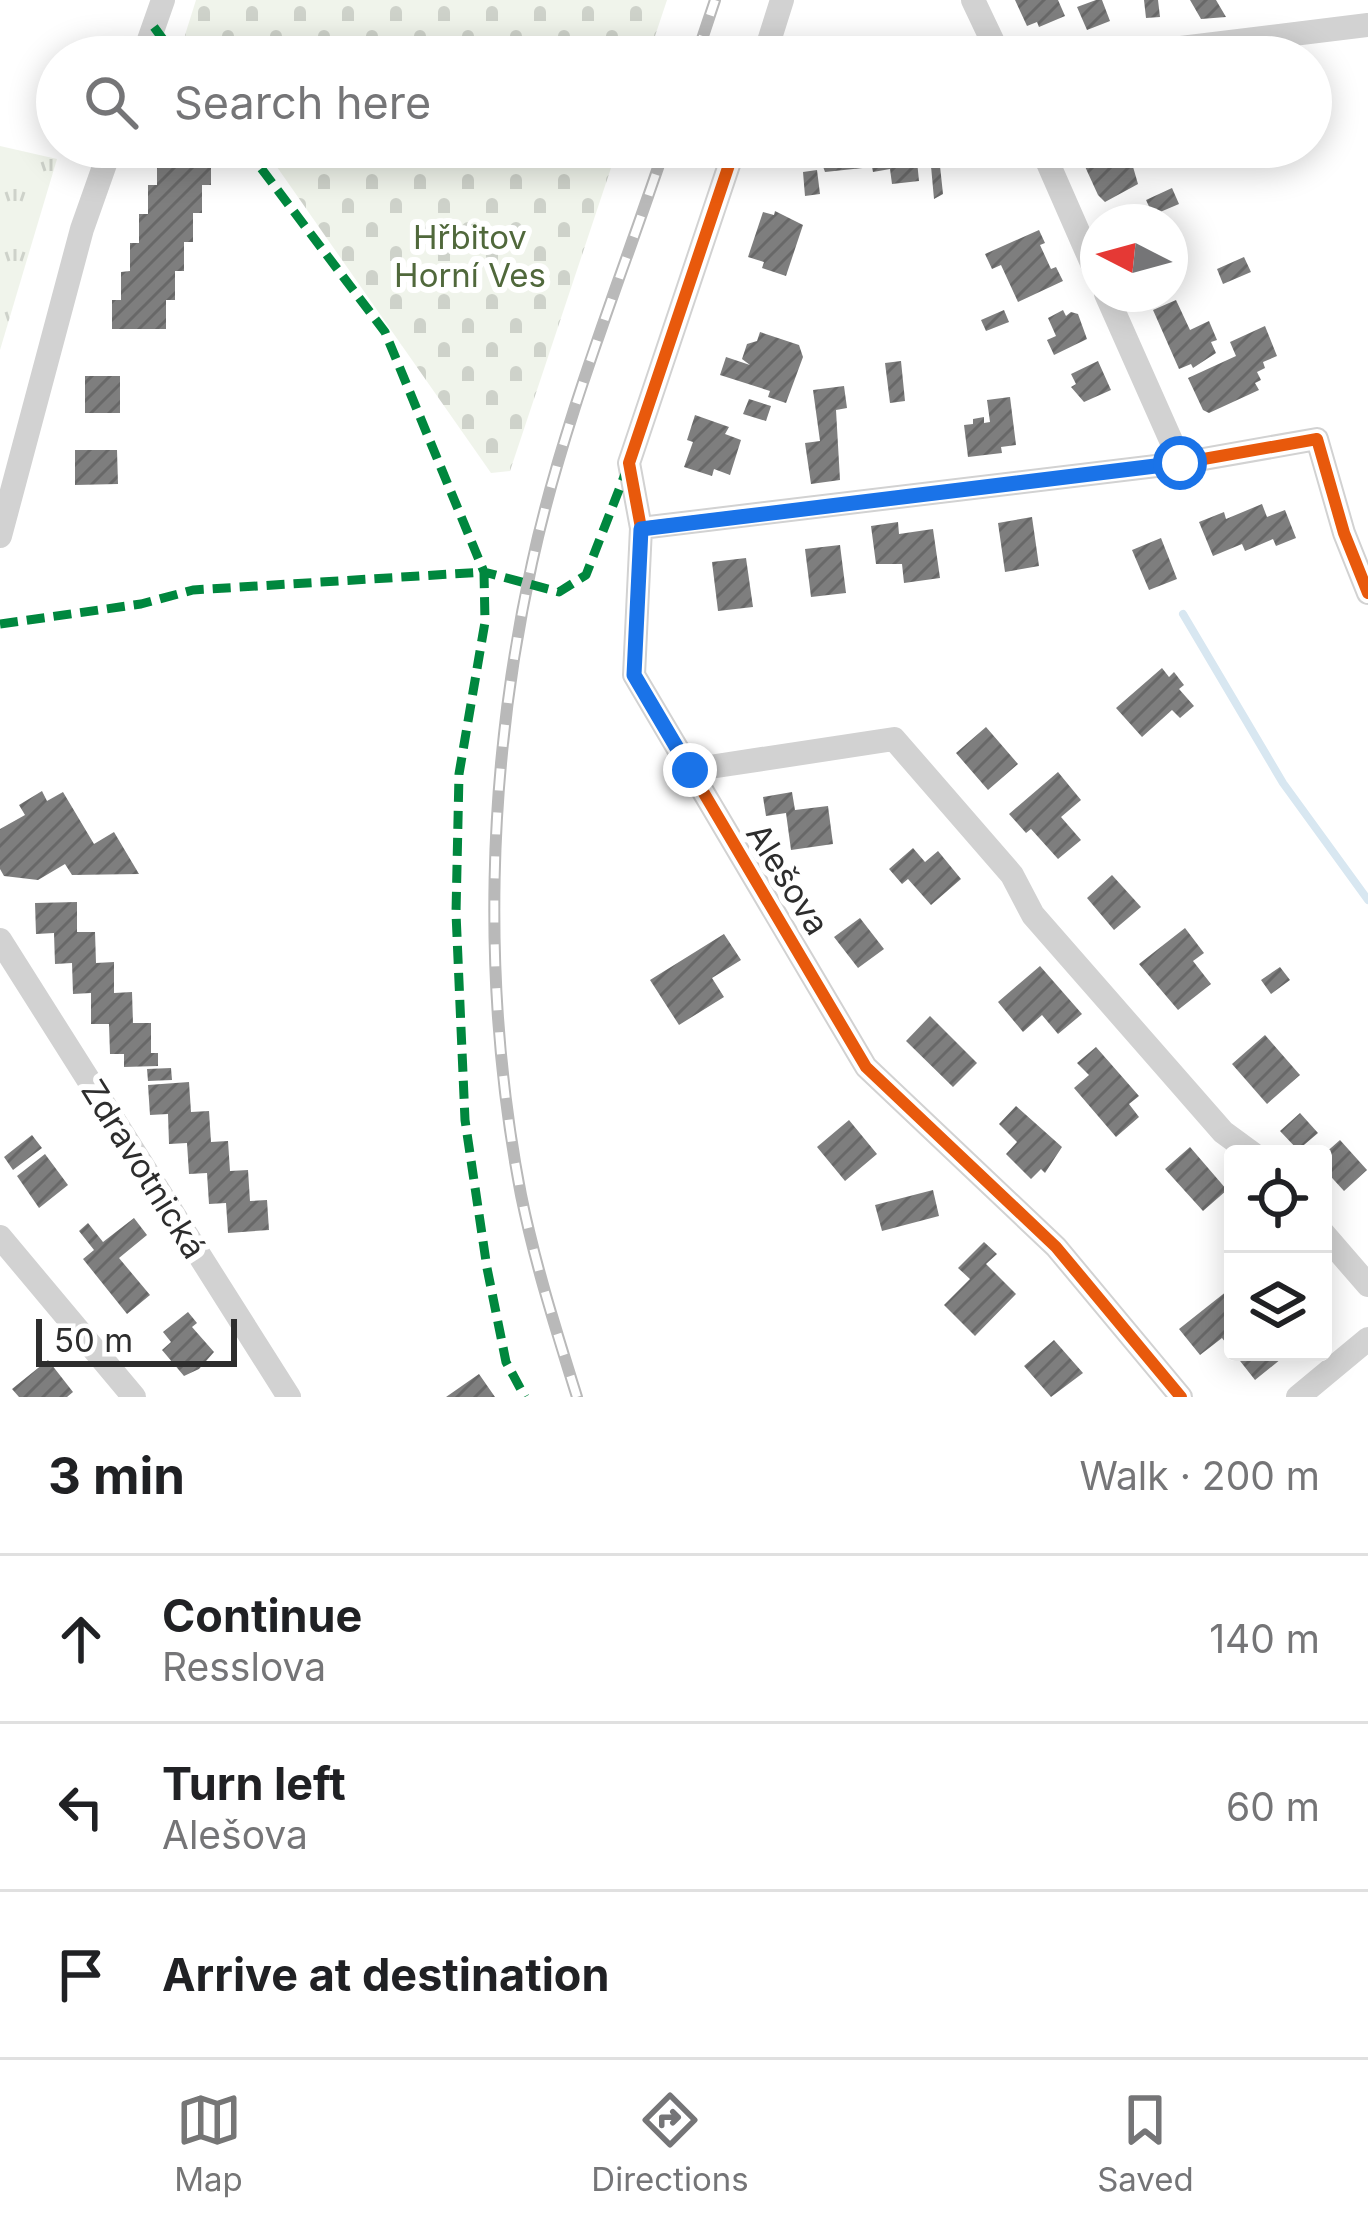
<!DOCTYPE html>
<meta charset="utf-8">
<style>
:root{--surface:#fff;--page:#f6f6f6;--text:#202124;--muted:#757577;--line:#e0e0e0;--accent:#767676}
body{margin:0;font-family:Inter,sans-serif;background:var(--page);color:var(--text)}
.controls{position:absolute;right:36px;bottom:36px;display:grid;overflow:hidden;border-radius:12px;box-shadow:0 6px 30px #0003}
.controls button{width:108px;height:108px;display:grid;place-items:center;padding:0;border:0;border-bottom:3px solid var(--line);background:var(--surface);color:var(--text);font:60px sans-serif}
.compass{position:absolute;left:1080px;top:204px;width:108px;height:108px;border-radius:50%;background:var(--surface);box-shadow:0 6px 30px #0003;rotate:276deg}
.scale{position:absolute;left:36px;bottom:30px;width:201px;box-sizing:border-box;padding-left:12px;border:6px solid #2d2d2d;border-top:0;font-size:33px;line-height:42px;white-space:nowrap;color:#2d2d2d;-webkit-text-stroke:9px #fff;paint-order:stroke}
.stop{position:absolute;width:36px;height:36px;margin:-27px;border:9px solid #1a73e8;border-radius:50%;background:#fff}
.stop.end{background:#1a73e8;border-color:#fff;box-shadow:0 3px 12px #0008}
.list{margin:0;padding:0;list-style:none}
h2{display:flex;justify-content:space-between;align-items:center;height:156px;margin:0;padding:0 48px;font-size:51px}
h2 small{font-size:39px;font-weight:400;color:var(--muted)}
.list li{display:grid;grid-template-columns:78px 1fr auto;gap:36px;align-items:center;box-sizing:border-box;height:168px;padding:0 48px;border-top:3px solid var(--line)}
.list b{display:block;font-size:45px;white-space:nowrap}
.list p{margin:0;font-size:39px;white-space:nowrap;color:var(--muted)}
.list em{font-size:39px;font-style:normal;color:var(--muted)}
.icon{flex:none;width:66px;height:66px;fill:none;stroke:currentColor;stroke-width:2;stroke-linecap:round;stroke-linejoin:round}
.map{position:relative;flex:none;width:1368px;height:1397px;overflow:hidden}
.search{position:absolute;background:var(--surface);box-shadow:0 6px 30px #0003;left:36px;right:36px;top:36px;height:132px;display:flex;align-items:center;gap:30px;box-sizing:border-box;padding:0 42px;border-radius:66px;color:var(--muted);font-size:45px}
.sheet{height:660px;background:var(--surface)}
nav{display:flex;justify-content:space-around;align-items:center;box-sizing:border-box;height:168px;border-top:3px solid var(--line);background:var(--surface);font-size:33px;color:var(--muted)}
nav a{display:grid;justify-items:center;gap:6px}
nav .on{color:var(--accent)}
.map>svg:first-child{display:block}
.grass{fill:url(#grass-tufts)}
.cemetery{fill:url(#cemetery-stones)}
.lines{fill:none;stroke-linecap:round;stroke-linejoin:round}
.stream{stroke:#d8e7f1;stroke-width:8}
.building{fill:url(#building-hatch)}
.minor{stroke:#d2d2d2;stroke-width:24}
.rail-casing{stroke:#b9b9b9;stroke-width:12}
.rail{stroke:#fff;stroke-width:8;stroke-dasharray:22;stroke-linecap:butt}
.quiet{stroke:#00873e;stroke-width:9;stroke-dasharray:18 9;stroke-linecap:butt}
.cycleway-casing{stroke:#fff;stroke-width:20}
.cycleway{stroke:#e8590c;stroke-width:12}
.route{stroke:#1a73e8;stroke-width:15}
.labels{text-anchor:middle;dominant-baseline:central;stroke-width:12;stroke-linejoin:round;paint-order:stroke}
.park-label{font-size:33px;fill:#50683b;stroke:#fff}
.street-label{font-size:33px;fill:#2d2d2d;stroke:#fff}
</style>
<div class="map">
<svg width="1368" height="1397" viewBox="0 0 1368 1397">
<defs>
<pattern id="grass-tufts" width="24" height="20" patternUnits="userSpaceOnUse" patternTransform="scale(3)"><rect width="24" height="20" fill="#f0f4eb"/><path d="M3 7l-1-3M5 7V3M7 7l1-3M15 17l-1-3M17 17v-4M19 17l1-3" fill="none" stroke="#ced2ca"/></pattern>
<pattern id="cemetery-stones" width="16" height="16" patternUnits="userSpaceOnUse" patternTransform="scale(3)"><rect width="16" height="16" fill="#f0f4eb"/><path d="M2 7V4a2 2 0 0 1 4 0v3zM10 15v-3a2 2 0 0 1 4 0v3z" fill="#ced2ca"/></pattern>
<pattern id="building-hatch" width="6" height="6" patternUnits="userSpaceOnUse" patternTransform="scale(3)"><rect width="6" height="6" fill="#7e7e7e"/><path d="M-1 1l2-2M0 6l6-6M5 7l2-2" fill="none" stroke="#686868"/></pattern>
</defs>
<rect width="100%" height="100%" fill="#fff"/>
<path class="grass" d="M0,146L57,159L0,350Z"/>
<path class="cemetery" d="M196,0H667L648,57H200L185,35Z
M263,147H618L510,471L491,473Z"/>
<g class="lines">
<path class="stream" d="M1183,614L1283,783L1368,900"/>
</g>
<path class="building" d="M1015,0H1058L1065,16L1039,27L1037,22L1027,26Z
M1096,0H1102L1110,21L1087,30L1077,7Z
M1144,0H1158L1160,17L1146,18Z
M1190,0H1216L1226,17L1201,19Z
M50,89L57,91V124L41,118Z
M816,147H887L889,163L899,161L897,147H968L969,153L968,156L917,161L919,181L892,184L890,169L873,172L872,167L825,172Z
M1106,147H1122L1125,155L1129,153L1138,184L1105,202L1098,195L1082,160L1084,154Z
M211,154V185H202V213H193V242H184V271H175V300H166V329H112V300H121V272L130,271V243H139V214H148V185H157V155Z
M931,166H940L943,194L934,199Z
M817,170L820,194L805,196L803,172Z
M1172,188L1179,204L1153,215L1146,200Z
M775,211L803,225L786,276L762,268L764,262L748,257L763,212L774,215Z
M1039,230L1045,243L1040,245L1051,269L1056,267L1063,281L1018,302L1001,265L992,269L985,254Z
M1244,257L1251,272L1223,284L1217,269Z
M1176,300L1190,330L1209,321L1217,340L1211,342L1216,353L1193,368L1191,364L1179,369L1153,310Z
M1004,310L1009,322L986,331L981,320Z
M1063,310L1066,316L1071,312L1078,314L1087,339L1054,355L1047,340L1056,336L1048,318Z
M1265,326L1277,356L1263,362L1265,368L1257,372L1261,380L1255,383L1259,390L1209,413L1203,410L1188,378L1236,356L1230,342Z
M760,332L799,345L803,357L786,403L768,397L770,391L720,375L726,357L750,365L742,359L747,344L757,341Z
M901,361L905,401L890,403L885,363Z
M1098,361L1111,390L1084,402L1071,387L1076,384L1071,374Z
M85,376H120V413H85Z
M844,386L847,408L836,410L840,480L811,484L805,443L820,441L813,390Z
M1010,397L1016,445L1001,447L1002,453L968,457L964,425L973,424V419L984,417V423L990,422L987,400Z
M749,399L771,406L766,421L743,414Z
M695,415L729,427L725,434L741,440L730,475L714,469L712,476L684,467L693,442L687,440Z
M75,450H117L118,484L75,485Z
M1262,504L1267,517L1285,510L1296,538L1276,546L1273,539L1245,551L1242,544L1213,556L1199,522L1224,512L1226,519Z
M1032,517L1039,566L1005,572L998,523Z
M898,522L899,534L933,529L940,578L904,583L902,564H876L871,526Z
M1161,538L1177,579L1149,590L1132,550Z
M840,545L846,593L811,597L805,549Z
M746,558L753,607L718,611L712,562Z
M1162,668L1169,677L1174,672L1184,685L1179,689L1194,706L1180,718L1172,710L1142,737L1116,708Z
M986,727L1018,764L988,790L956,753Z
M1058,772L1081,800L1061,817L1081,840L1058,859L1031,829L1026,833L1009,814Z
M42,791L47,801L63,792L94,844L114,832L139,874L72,875L65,864L38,880L4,876L0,869V829L25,815L19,805Z
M792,792L795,810L828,806L833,844L791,850L786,813L766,816L763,797Z
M913,848L925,862L938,851L961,879L931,905L908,879L902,884L889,869Z
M1112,875L1141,907L1114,930L1087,898Z
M77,902V932H95L96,963L114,962V993L132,992L133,1023H151V1053H158V1066L124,1067V1054H110L109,1024H91V993L73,994L72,963L55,964L54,933L36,934L35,903Z
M860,918L884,949L858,968L834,937Z
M1185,928L1204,953L1193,961L1211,984L1178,1010L1139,964Z
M724,934L741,960L712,978L724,997L679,1025L650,980Z
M1040,966L1082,1014L1058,1034L1042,1015L1023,1032L998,1002Z
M1280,967L1290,980L1271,994L1261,980Z
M930,1016L977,1063L953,1087L906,1041Z
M1265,1035L1300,1075L1267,1104L1232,1064Z
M1096,1047L1139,1096L1129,1104L1139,1117L1116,1137L1074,1088L1089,1075L1077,1063Z
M171,1068L172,1080L148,1081L147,1069Z
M189,1082L191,1112L209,1111L211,1142L228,1141L230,1171L248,1170L250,1201L267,1200L269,1230L228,1233L226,1203L209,1204L207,1173L189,1174L187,1143L169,1144L168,1114L150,1115L148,1085Z
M1016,1106L1062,1147L1045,1173L1041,1169L1031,1179L1006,1154L1017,1142L999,1124Z
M1300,1113L1318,1133L1298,1150L1280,1131Z
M849,1120L877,1154L845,1181L817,1147Z
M32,1135L42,1148L13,1170L4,1157Z
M1340,1140L1367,1170L1344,1191L1323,1168V1155Z
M1190,1147L1227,1190L1203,1211L1165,1169Z
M45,1154L68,1185L39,1208L17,1176Z
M933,1190L939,1216L882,1231L875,1205Z
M134,1218L147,1235L119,1258L150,1295L127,1314L83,1259L94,1250L79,1231L88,1223L103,1242Z
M984,1242L997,1254L986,1264L1016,1294L975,1336L944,1305L970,1279L958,1268Z
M1227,1291L1233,1298V1352L1222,1338L1200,1355L1179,1329Z
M188,1312L197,1323L192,1327L214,1352L199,1369L184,1376L162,1350L171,1342L163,1332Z
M1054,1340L1083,1373L1051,1397L1024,1366Z
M1233,1352H1275L1281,1359L1255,1380Z
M48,1360L73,1392L67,1397H19L12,1389Z
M479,1374L495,1397H446Z"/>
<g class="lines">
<path class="minor" d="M973,0L1000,57
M143,57L163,0
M764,57L782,0
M1107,57L1368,25
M735,147L629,463L641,528L634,675L866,1067L1056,1247L1181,1397
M1041,147L1098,277
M1106,294L1181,463
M641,528L1181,463L1317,439L1344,533L1368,593
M0,536L82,229L111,147
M690,770L894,739L1012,875L1033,915L1223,1132L1253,1154
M0,940L289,1397
M1323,1233L1368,1285
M0,1237L134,1397
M1298,1397L1368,1339"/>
<g class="rail-casing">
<path id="rail" d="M696,57L715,0
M577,1397C556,1330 535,1264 521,1195C481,987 487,769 532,563C563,421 619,284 665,147"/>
</g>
<use href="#rail" class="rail"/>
<path class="quiet" d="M154,27L176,57
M245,147L385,332L484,572L559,592L586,575L627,469
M0,624L141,604L193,590L484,572L485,622L459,774L456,913L465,1120L487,1268L506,1362L525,1397"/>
<g class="cycleway-casing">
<path id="cycleway" d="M735,147L629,463L641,528L634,675L866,1067L1056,1247L1181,1397
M641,528L1181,463L1317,439L1344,533L1368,593"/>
</g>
<use href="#cycleway" class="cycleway"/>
</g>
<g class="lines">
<path class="route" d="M690,770L634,675L641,529L1180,463"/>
</g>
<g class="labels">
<g class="park-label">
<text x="470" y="237">Hřbitov<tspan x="470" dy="38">Horní Ves</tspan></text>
</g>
<g class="street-label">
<text transform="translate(788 879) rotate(58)">Alešova</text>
<text transform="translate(144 1169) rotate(58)">Zdravotnická</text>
</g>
</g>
</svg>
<div class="controls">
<button><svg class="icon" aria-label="locate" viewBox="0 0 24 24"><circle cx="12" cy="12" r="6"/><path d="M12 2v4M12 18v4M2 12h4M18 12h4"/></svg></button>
<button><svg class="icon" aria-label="layers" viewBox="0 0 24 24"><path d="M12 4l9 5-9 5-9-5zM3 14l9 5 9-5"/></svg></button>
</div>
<svg class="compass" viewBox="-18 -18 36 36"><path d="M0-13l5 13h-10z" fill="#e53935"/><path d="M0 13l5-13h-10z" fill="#757577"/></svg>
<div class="scale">50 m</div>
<div class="stop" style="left:1180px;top:463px"></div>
<div class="stop end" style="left:690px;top:770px"></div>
<div class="search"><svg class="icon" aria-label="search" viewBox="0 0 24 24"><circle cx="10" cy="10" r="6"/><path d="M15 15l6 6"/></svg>Search here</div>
</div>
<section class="sheet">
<h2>3 min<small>Walk · 200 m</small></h2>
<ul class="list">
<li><svg class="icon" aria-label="ahead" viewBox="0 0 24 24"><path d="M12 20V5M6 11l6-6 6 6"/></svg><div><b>Continue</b><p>Resslova</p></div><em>140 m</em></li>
<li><svg class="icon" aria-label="left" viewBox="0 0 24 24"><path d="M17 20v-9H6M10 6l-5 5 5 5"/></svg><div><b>Turn left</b><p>Alešova</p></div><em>60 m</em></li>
<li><svg class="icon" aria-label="arrive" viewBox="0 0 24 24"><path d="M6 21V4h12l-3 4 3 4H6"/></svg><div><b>Arrive at destination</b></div></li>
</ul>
</section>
<nav>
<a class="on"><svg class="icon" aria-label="map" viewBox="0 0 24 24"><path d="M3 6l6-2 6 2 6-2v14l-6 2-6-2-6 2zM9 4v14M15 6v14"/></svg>Map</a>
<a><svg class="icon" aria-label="directions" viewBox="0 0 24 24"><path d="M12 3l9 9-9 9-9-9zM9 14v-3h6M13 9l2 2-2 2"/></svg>Directions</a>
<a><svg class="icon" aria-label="saved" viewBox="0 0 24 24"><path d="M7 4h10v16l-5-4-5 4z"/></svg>Saved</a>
</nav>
